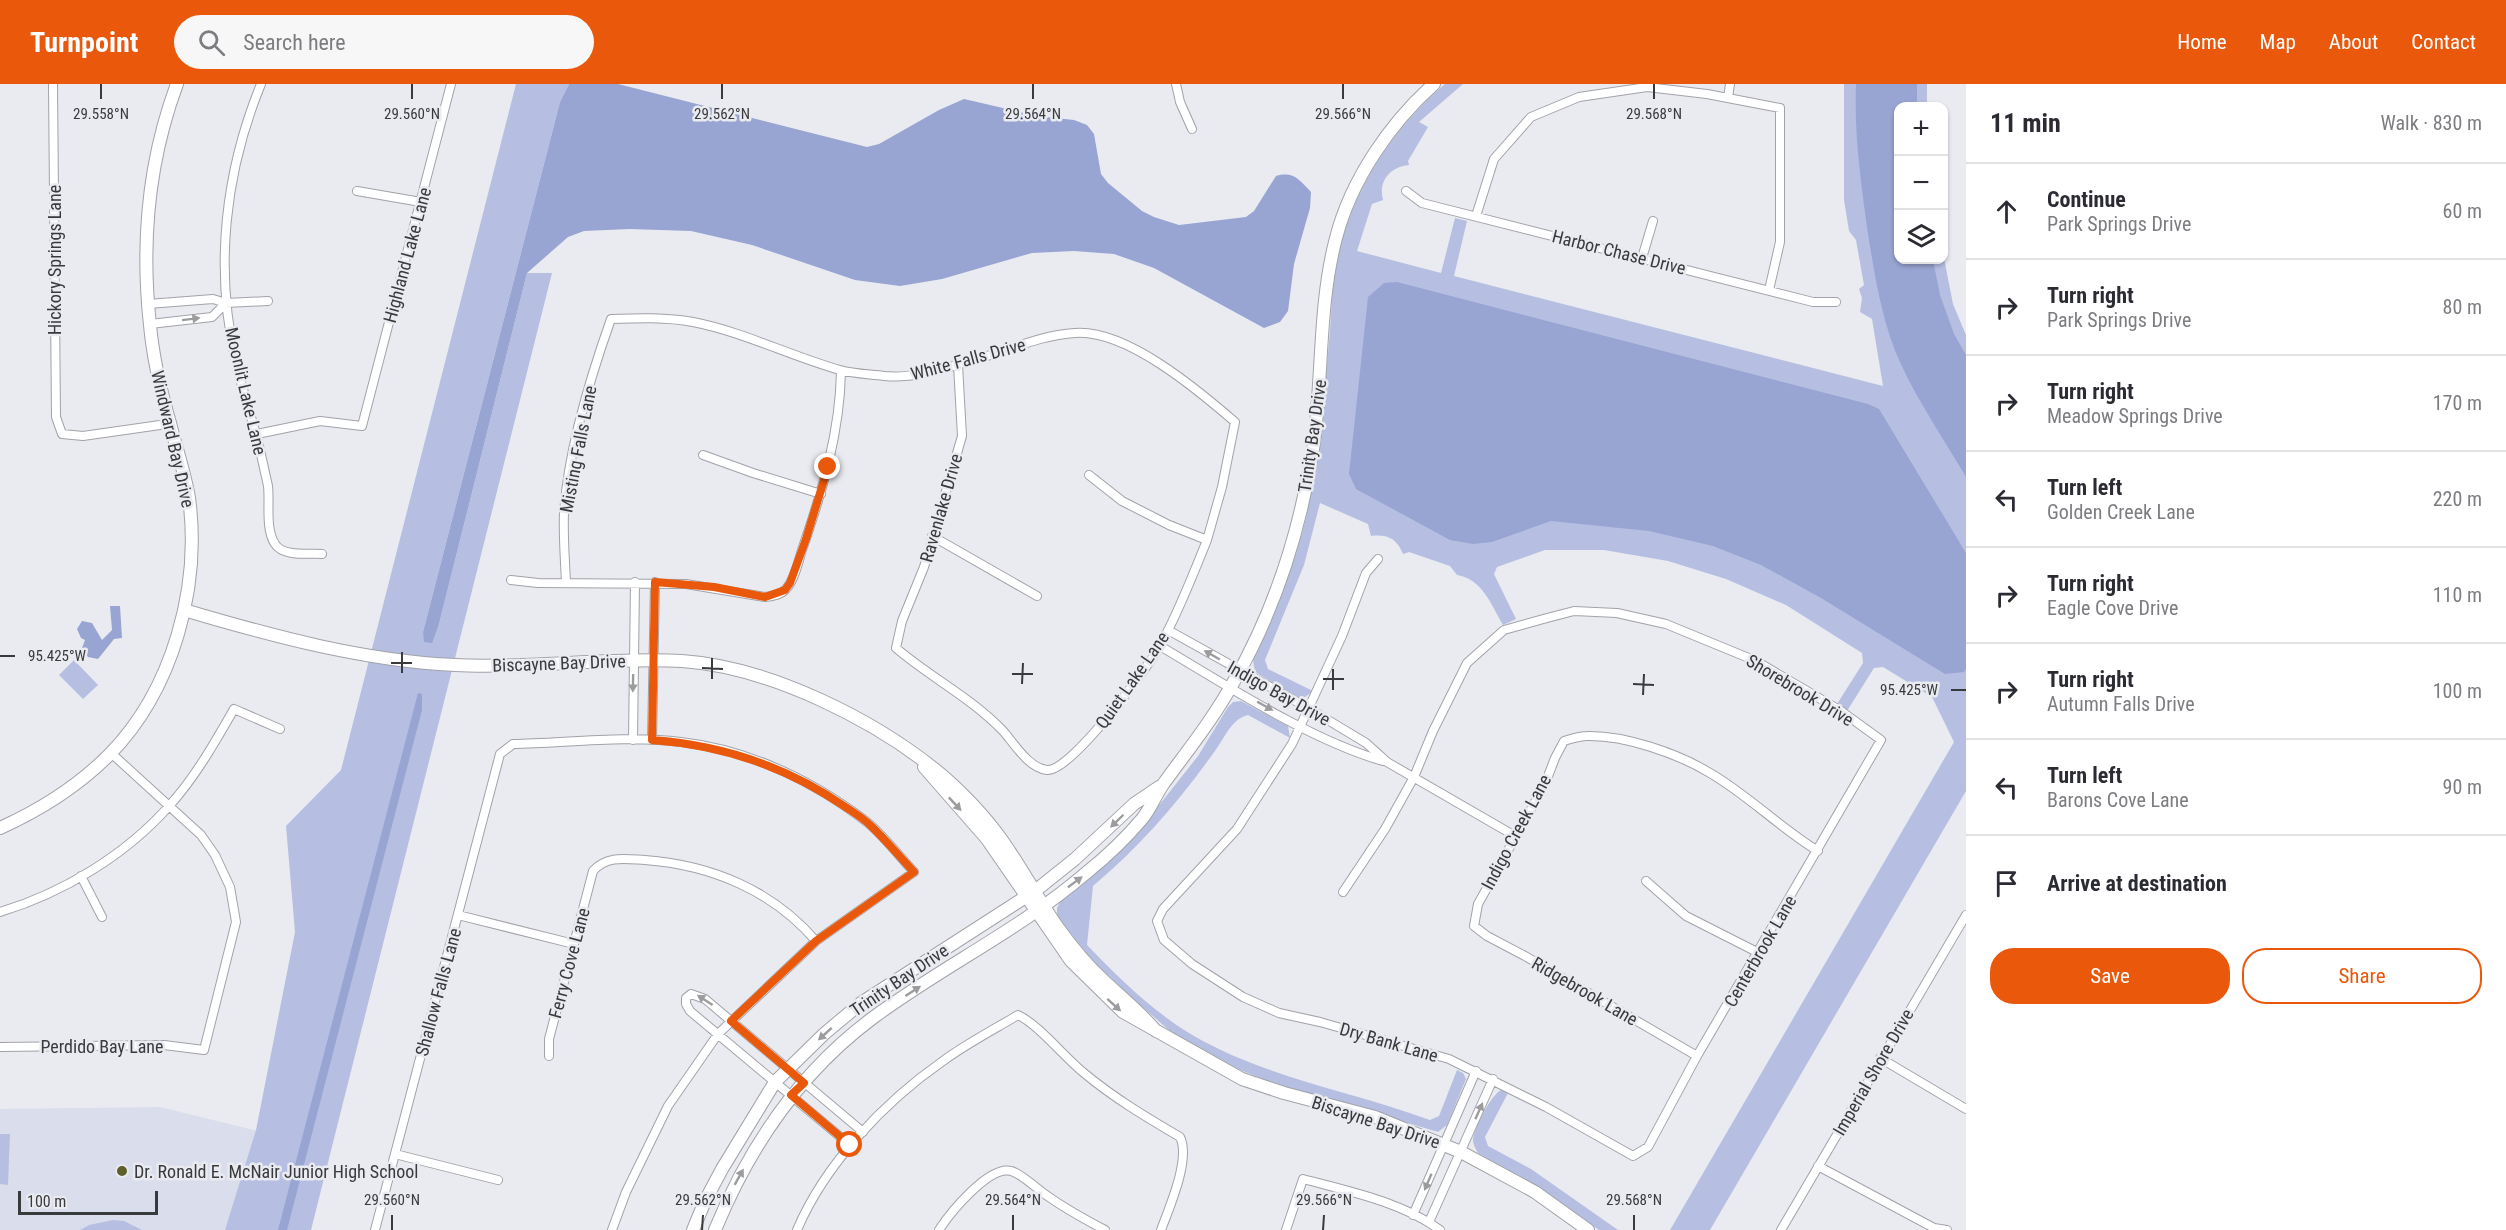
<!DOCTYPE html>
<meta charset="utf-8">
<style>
:root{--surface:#fff;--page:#f7f7f7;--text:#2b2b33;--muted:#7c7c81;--line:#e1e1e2;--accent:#ea580c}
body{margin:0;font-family:"Roboto Condensed",sans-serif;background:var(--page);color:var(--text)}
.controls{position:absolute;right:18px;top:18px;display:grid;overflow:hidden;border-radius:12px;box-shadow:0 2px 4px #0004}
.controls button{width:54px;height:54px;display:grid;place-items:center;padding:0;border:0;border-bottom:2px solid var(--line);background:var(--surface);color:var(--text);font:30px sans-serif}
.scale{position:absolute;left:18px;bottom:15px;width:140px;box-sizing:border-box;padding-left:6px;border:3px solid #393a3c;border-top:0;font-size:16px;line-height:21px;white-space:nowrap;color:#393a3c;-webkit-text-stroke:4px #e9ebf1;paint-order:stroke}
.stop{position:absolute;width:18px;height:18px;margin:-14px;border:4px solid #ea580c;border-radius:50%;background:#fff}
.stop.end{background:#ea580c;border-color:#fff;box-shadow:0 2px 6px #0008}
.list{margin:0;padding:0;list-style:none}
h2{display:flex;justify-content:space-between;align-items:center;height:78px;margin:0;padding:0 24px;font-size:26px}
h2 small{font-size:20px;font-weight:400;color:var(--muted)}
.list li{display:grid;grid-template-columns:39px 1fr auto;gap:18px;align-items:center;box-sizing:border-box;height:96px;padding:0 24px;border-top:2px solid var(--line)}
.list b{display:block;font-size:22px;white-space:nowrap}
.list p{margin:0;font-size:20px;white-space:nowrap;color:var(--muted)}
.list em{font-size:20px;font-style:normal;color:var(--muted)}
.actions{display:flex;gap:12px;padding:18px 24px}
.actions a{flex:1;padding:14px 0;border:2px solid var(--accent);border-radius:24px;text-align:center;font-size:21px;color:var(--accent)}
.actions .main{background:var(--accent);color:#fff}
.icon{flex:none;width:33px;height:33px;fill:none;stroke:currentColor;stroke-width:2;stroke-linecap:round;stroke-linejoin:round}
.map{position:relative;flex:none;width:1966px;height:1146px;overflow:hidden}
header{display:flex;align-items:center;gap:36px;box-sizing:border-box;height:84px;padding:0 30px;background:var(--accent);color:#fff}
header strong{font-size:28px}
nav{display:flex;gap:33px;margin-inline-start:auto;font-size:21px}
.search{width:420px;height:54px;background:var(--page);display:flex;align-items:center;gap:15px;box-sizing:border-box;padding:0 21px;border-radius:33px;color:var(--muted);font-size:22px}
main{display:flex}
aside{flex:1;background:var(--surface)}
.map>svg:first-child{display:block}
.built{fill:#daddeb}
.green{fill:#b6bfe2}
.water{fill:#98a4d2}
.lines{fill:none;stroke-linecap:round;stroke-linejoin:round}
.street-casing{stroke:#a1a3a9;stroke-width:10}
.secondary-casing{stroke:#a1a3a9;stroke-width:14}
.street{stroke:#fff;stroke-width:8}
.secondary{stroke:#fff;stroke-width:12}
.oneway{fill:#9c9c9e}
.route{stroke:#ea580c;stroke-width:8}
.ticks{fill:none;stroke:#393a3c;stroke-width:2}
.poi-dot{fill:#5f5f2c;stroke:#e9ebf1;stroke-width:2}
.labels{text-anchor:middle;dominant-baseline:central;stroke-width:5;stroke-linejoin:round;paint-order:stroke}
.street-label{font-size:18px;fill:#393a3c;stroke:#e9ebf1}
.poi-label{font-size:18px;fill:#393a3c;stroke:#e9ebf1;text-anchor:start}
.ticks-label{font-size:15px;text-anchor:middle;fill:#393a3c;stroke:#e9ebf1;stroke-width:5;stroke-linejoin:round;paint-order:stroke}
</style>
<header>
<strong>Turnpoint</strong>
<div class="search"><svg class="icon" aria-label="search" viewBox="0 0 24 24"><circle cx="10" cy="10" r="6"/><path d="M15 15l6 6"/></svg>Search here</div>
<nav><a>Home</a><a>Map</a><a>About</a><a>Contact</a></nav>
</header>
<main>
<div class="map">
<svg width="1966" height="1146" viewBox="0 0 1966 1146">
<rect width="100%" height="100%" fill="#e9ebf1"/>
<path class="built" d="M160,1023L258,1047L225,1146H0V1025Z"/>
<path class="green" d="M516,0H569L560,18L423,548L425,558L439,540L527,189H552L311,1146H225L256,1046L295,848L286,742L341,686Z
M1445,0H1463L1419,38L1428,43L1408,77L1409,81C1390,83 1378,97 1383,116L1372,120L1357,167L1441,189L1455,134L1467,137L1454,192L1883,302L1872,235L1860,228L1862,214L1859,205L1864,201L1856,156L1849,147L1844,116V0H1927V22H1898V176H1944V174L1953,220L1966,251V707L1710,1146H1670L1954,658L1932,613L1883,583L1874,584L1847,627L1837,620L1863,579L1862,569L1786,521L1726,495L1668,477L1604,466H1545L1497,483L1494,490L1516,535L1503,541C1491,520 1482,495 1457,491L1450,482L1409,468L1403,470C1397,455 1388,450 1371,452L1368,440L1320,419L1304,481L1265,576L1268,585L1313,607L1304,614L1298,613L1255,588L1253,576C1277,523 1301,468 1311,409C1321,356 1325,301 1330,247C1332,220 1332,191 1339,166C1356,101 1394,43 1445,0Z
M74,576L98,601L83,615L59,591Z
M1241,617L1288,642L1290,654L1248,631C1232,635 1226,651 1217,664C1181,715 1141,762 1093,802L1087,861C1120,895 1153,928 1194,952C1267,994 1352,1007 1430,1036L1439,1032L1457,986L1463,989L1466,995L1447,1041L1438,1048L1274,999L1240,986L1203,968L1170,947L1099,885L1057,832V824L1060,818L1141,744L1198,672L1228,623L1233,618Z
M1501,1006L1508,1009L1485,1053L1488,1062L1531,1085L1618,1146H1599L1534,1101L1478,1069C1476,1065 1473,1061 1473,1056C1474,1044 1491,1011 1501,1006Z
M0,1050H10L8,1101L0,1100Z
M113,1136L124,1137L142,1146H80L89,1141Z"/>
<path class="water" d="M569,0H618L867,63L879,60L939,26L964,15L1037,32L1074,36L1087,41L1094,50L1101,90L1108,99L1142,127L1154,133L1179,141L1246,133L1254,127L1276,92C1293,87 1299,95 1311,108L1310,124L1294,180L1288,227L1280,238L1264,244L1154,184L1114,170L1074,167L1032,169L942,195L900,202L855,196L752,161L691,147L629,145L584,147L568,153L527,189L439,540L432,559L424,558L423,548L560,18Z
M1856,0H1917V22H1898V176H1933L1940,211L1954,250L1966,271V393C1945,357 1917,316 1900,278C1882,239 1875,192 1868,150C1861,99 1854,51 1856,0Z
M1397,198L1868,320L1879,325L1966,469V585L1964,588L1945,590L1821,514L1761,481L1713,462L1649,447L1551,437L1492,458L1473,460L1450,456L1356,405L1349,390L1368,213L1384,199Z
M110,522H120L122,554L114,555L98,575L88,573L82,564L85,556L81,554L77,545L82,537L92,539L102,556L112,546Z
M418,609L422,610V626L287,1146H278Z"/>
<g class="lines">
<g class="street-casing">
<path id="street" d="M53,0L56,333L62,350L83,352L160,341L169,338
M261,0C225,88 214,184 236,278C243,310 255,342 262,375C264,384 266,393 268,402C270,419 265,445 275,460C283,473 309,469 322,470
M1176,0L1180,18L1192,45
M1728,14L1730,0
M357,107L421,118
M1406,107L1422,119L1813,218H1836
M1476,132L1494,75L1531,33L1579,13L1647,3L1707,10L1780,24V158L1769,206
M1642,174L1653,137
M148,220L213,215L226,219L268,217
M150,240L212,233L226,219
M958,281L962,352L924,483L902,537L896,564C931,594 972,614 1004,648C1015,661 1029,684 1047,686C1070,689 1149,582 1161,560C1179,527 1193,491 1207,456
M257,350L320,337L362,342L451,0
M703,371L753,389L821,410
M932,452L1037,512
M511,496L538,499L686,500L765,513C773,512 781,511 786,505C795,495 798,478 802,466C822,408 840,349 841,287
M566,499C565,475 563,452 564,429C568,367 590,294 611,235C638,234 666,233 693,238C744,248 790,272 840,286C854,290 870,290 885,292C914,295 946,284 974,276C1007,267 1040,251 1075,249C1126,245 1198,306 1235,338L1222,403L1207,456L1169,441L1122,417L1089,391
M1168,546L1308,624L1366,659L1387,678L1515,752
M1160,562C1226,601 1310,656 1383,677
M633,656L635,498
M652,656L655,498
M81,792L102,833
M1646,797L1686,832L1759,869
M1343,808L1385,745L1414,693L1433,647L1467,579L1504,546L1547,534L1574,527L1617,529L1666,540L1756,577L1841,627L1881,656L1697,972L1648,1063L1633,1072L1546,1023L1449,975L1320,938L1279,929L1243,913L1192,880L1164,856L1157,837L1163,825L1237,745L1292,660L1342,552L1366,489L1378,475
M0,828C63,809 126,771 170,721C196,692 215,658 234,625L280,645
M458,831L574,860
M0,963L164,961L204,966L236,838L230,803L215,771L201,751L111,669
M549,972V955L593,787C607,771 626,775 645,776C711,781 772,806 816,857
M1697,972L1525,872L1487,852L1474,842L1478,820L1545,700L1555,674L1564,657C1571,655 1579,652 1587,652C1624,651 1677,669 1710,689C1748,711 1780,744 1818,767
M1880,974L1966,1025
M850,1061L690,927L686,920V914L691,910L705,915L863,1048
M395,1070L498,1096
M1818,1082L1934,1144L1947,1146
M1413,1131L1476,987
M1429,1138L1493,995
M375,1146L500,670L513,660C566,659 629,651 681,658C749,666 813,697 867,738C884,752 899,772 914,788L816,857L718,950L668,1022L626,1108L612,1146
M797,1146C825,1080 884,1018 943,977C966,960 993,946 1018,931C1039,941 1064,973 1084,989C1114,1014 1146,1033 1180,1053C1191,1075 1169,1124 1161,1146
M939,1146C950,1129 989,1081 1011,1087C1021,1089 1039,1107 1049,1113C1066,1125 1086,1136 1105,1146
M1286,1146L1303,1095C1348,1107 1402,1118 1440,1146
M1781,1146L1966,831"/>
</g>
<g class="secondary-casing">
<path id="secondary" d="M184,526C272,552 364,577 455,581C531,585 606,573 682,577C770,583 876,636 943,692C968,714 992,740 1010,768C1027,793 1041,820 1059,845C1072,863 1087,881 1103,896C1121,913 1140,928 1156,947
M924,683L987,755L1071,877L1123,928L1242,995L1284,1009L1375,1033L1461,1068L1535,1108L1588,1146
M0,744C40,726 78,702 109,671C173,606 201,503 189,414C185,389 176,364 170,339C161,308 153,274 150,241C141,159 148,78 177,0
M693,1146L705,1117L722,1085L775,998L824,950L861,919L1035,807L1075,775L1134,720L1159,703
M715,1146C749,1063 801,987 874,933C943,882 1021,845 1086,789C1106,773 1126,754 1142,735C1151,724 1156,710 1164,699C1188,666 1213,635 1233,599C1274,528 1300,447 1313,365C1323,296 1318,222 1336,154C1351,96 1390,39 1434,0"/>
</g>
<use href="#street" class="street"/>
<use href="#secondary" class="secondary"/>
</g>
<defs><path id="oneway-solid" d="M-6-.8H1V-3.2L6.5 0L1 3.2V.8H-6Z" transform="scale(1.5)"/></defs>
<g class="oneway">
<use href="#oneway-solid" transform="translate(191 235) rotate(-7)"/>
<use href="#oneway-solid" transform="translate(1212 571) rotate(-150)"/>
<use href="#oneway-solid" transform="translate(633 599) rotate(91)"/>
<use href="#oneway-solid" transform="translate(1265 622) rotate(29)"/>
<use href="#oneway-solid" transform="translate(955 720) rotate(47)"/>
<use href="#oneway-solid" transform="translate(1117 737) rotate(136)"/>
<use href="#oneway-solid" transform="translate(1075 798) rotate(-37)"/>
<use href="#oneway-solid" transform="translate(913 907) rotate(-33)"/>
<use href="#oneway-solid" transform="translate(705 916) rotate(-147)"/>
<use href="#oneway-solid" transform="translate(1114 921) rotate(42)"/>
<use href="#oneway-solid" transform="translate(825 950) rotate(138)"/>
<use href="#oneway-solid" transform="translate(1479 1027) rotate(-66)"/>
<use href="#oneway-solid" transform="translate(739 1093) rotate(-61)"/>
<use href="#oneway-solid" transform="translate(1428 1098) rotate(113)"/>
</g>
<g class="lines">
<path class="route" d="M828,383L806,455L790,499L785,506L765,513L714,503L655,498L652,656C722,661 787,683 844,722C853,728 863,734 870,741C885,755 899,772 914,788L816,857L731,937L804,999L791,1011L850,1061"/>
</g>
<path class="ticks" d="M101,15V0M412,15V0M722,15V0M1033,15V0M1343,15V0M1654,15V0M0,572H15M391,579H412M702,584L723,585M402,589V568M1012,590H1033M712,595V574M1323,595H1344M1022,600L1023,579M1633,600L1654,601M1333,606V585M1951,606H1966M1643,611L1644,590M392,1146V1131M702,1146L703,1131M1013,1146V1131M1323,1146L1324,1131M1634,1146V1131"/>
<circle class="poi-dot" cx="122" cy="1087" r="6"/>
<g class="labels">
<g class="street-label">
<text transform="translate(1619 168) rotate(14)">Harbor Chase Drive</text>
<text transform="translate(407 171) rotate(-75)">Highland Lake Lane</text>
<text transform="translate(54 176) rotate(-90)">Hickory Springs Lane</text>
<text transform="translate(968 275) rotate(-15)">White Falls Drive</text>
<text transform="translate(246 307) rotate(77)">Moonlit Lake Lane</text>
<text transform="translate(1312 352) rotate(-82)">Trinity Bay Drive</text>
<text transform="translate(173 355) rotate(77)">Windward Bay Drive</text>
<text transform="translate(578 365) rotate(-79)">Misting Falls Lane</text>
<text transform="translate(941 424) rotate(-74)">Ravenlake Drive</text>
<text transform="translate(559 579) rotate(-2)">Biscayne Bay Drive</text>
<text transform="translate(1132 596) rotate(-55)">Quiet Lake Lane</text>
<text transform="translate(1800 606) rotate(31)">Shorebrook Drive</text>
<text transform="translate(1279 609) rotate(29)">Indigo Bay Drive</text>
<text transform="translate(1516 748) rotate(-62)">Indigo Creek Lane</text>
<text transform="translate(1760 867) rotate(-60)">Centerbrook Lane</text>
<text transform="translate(569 879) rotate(-75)">Ferry Cove Lane</text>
<text transform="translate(899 896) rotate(-34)">Trinity Bay Drive</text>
<text transform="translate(1585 907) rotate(30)">Ridgebrook Lane</text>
<text transform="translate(438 908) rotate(-75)">Shallow Falls Lane</text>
<text transform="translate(1389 958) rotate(16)">Dry Bank Lane</text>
<text x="102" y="962">Perdido Bay Lane</text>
<text transform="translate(1873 988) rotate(-60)">Imperial Shore Drive</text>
<text transform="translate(1376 1038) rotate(18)">Biscayne Bay Drive</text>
</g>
<g class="poi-label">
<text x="134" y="1087">Dr. Ronald E. McNair Junior High School</text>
</g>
</g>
<g class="ticks-label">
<text x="101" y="35">29.558°N</text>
<text x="412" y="35">29.560°N</text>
<text x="722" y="35">29.562°N</text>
<text x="1033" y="35">29.564°N</text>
<text x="1343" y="35">29.566°N</text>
<text x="1654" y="35">29.568°N</text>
<text x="57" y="577">95.425°W</text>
<text x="1909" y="611">95.425°W</text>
<text x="392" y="1121">29.560°N</text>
<text x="703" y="1121">29.562°N</text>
<text x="1013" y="1121">29.564°N</text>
<text x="1324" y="1121">29.566°N</text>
<text x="1634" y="1121">29.568°N</text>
</g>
</svg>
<div class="controls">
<button>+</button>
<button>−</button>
<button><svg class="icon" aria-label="layers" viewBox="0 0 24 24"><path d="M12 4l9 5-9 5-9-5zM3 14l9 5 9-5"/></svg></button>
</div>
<div class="scale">100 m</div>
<div class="stop" style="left:850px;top:1061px"></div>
<div class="stop end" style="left:828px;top:383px"></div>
</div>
<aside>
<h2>11 min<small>Walk · 830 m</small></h2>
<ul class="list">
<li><svg class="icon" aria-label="ahead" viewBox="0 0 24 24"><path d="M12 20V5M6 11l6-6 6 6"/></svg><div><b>Continue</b><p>Park Springs Drive</p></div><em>60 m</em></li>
<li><svg class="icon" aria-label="right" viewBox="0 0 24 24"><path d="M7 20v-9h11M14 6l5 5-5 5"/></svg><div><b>Turn right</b><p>Park Springs Drive</p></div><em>80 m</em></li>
<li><svg class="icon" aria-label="right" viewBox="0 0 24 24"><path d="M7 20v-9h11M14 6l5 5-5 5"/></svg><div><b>Turn right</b><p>Meadow Springs Drive</p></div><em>170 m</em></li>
<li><svg class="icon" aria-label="left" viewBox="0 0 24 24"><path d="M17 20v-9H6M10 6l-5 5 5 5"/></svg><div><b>Turn left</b><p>Golden Creek Lane</p></div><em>220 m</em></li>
<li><svg class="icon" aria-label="right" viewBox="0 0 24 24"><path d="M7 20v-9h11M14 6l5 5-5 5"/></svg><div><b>Turn right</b><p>Eagle Cove Drive</p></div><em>110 m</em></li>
<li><svg class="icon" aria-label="right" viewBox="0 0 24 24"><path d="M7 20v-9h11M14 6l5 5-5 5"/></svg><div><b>Turn right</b><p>Autumn Falls Drive</p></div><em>100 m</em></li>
<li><svg class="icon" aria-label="left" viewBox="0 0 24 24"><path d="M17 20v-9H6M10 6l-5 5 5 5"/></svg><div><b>Turn left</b><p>Barons Cove Lane</p></div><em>90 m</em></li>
<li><svg class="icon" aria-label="arrive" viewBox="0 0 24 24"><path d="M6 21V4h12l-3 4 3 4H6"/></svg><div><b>Arrive at destination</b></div></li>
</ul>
<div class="actions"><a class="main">Save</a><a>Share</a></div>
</aside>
</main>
